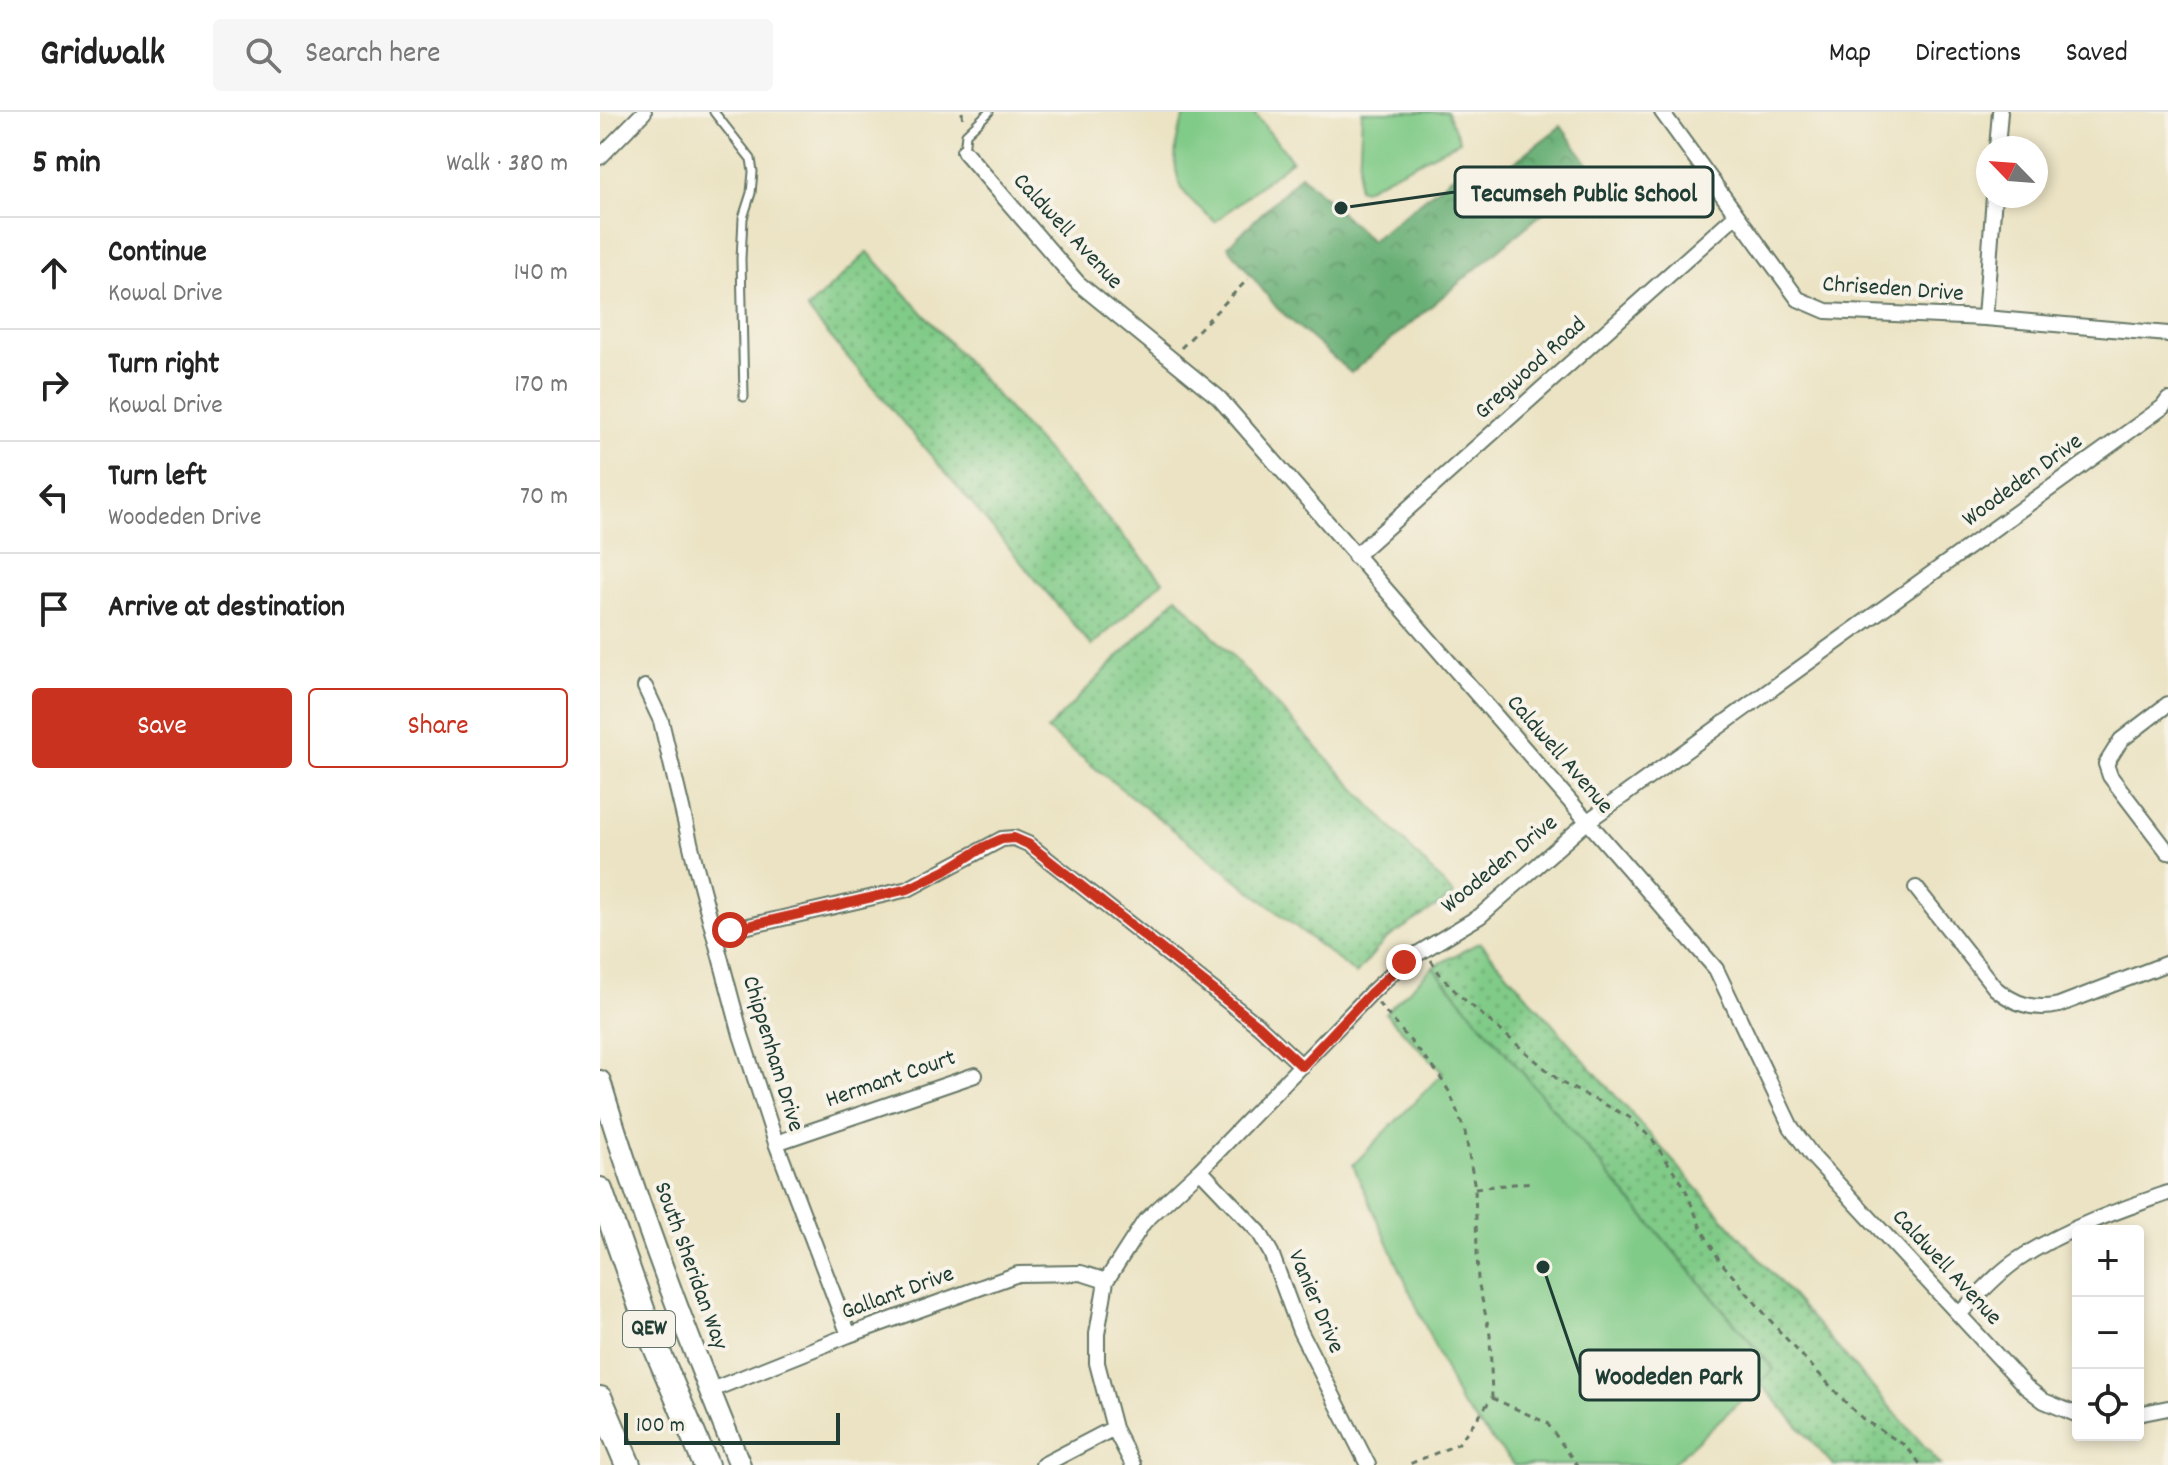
<!DOCTYPE html>
<meta charset="utf-8">
<style>
:root{--surface:#fff;--page:#f6f6f6;--text:#222;--muted:#767676;--line:#e0e0e0;--accent:#c8321e}
body{margin:0;font-family:Dekko,sans-serif;background:var(--page);color:var(--text)}
.controls{position:absolute;right:24px;bottom:24px;display:grid;overflow:hidden;border-radius:8px;box-shadow:0 4px 12px #0003}
.controls button{width:72px;height:72px;display:grid;place-items:center;padding:0;border:0;border-bottom:2px solid var(--line);background:var(--surface);color:var(--text);font:40px sans-serif}
.compass{position:absolute;left:1376px;top:24px;width:72px;height:72px;border-radius:50%;background:var(--surface);box-shadow:0 4px 12px #0003;rotate:295deg}
.scale{position:absolute;left:24px;bottom:20px;width:216px;box-sizing:border-box;padding-left:8px;border:4px solid #1f3d34;border-top:0;font-size:22px;line-height:28px;white-space:nowrap;color:#1f3d34;-webkit-text-stroke:6px #f7f3e8;paint-order:stroke}
.stop{position:absolute;width:24px;height:24px;margin:-18px;border:6px solid #c8321e;border-radius:50%;background:#fff}
.stop.end{background:#c8321e;border-color:#fff;box-shadow:0 2px 8px #0008}
.list{margin:0;padding:0;list-style:none}
h2{display:flex;justify-content:space-between;align-items:center;height:104px;margin:0;padding:0 32px;font-size:34px}
h2 small{font-size:26px;font-weight:400;color:var(--muted)}
.list li{display:grid;grid-template-columns:52px 1fr auto;gap:24px;align-items:center;box-sizing:border-box;height:112px;padding:0 32px;border-top:2px solid var(--line)}
.list b{display:block;font-size:30px;white-space:nowrap}
.list p{margin:0;font-size:26px;white-space:nowrap;color:var(--muted)}
.list em{font-size:26px;font-style:normal;color:var(--muted)}
.actions{display:flex;gap:16px;padding:24px 32px}
.actions a{flex:1;padding:18px 0;border:2px solid var(--accent);border-radius:8px;text-align:center;font-size:28px;color:var(--accent)}
.actions .main{background:var(--accent);color:#fff}
.icon{flex:none;width:44px;height:44px;fill:none;stroke:currentColor;stroke-width:2;stroke-linecap:round;stroke-linejoin:round}
.map{position:relative;flex:none;width:1568px;height:1353px;overflow:hidden}
header{display:flex;align-items:center;gap:48px;box-sizing:border-box;height:112px;padding:0 40px;background:var(--surface);border-bottom:2px solid var(--line)}
header strong{font-size:38px}
nav{display:flex;gap:44px;margin-inline-start:auto;font-size:28px}
.search{width:560px;height:72px;background:var(--page);display:flex;align-items:center;gap:20px;box-sizing:border-box;padding:0 28px;border-radius:8px;color:var(--muted);font-size:30px}
main{display:flex}
aside{flex:1;background:var(--surface)}
.map>svg:first-child{display:block}
.grass{fill:url(#grass-dots);stroke:#50845e;stroke-width:2}
.forest{fill:url(#forest-crowns);stroke:#447654;stroke-width:2}
.green{fill:#81cb88;stroke:#50845e;stroke-width:2}
.lines{fill:none;stroke-linecap:round;stroke-linejoin:round}
.lane-casing{stroke:#676;stroke-width:11}
.street-casing{stroke:#676;stroke-width:18}
.secondary-casing{stroke:#676;stroke-width:24}
.highway-casing{stroke:#676;stroke-width:28}
.path{stroke:#676;stroke-width:3;stroke-dasharray:6 6;stroke-linecap:butt}
.lane{stroke:#fff;stroke-width:7}
.street{stroke:#fff;stroke-width:14}
.secondary{stroke:#fff;stroke-width:20}
.highway{stroke:#fff;stroke-width:24}
.route{stroke:#c8321e;stroke-width:10}
.labels{text-anchor:middle;dominant-baseline:central;stroke-width:8;stroke-linejoin:round;paint-order:stroke}
.shield{fill:#f7f3e8;stroke:#60746a;stroke-width:2}
.shield-label{font-size:22px;font-weight:bold;fill:#1f3d34}
.street-label{font-size:24px;fill:#1f3d34;stroke:#f7f3e8}
.leader{fill:none;stroke:#1f3d34;stroke-width:3}
.callout-dot{fill:#1f3d34;stroke:#f7f3e8;stroke-width:3}
.callout{fill:#f7f3e8;stroke:#1f3d34;stroke-width:3}
.callout-label{font-size:26px;text-anchor:middle;font-weight:bold;fill:#1f3d34}
</style>
<header>
<strong>Gridwalk</strong>
<div class="search"><svg class="icon" aria-label="search" viewBox="0 0 24 24"><circle cx="10" cy="10" r="6"/><path d="M15 15l6 6"/></svg>Search here</div>
<nav><a>Map</a><a>Directions</a><a>Saved</a></nav>
</header>
<main>
<aside>
<h2>5 min<small>Walk · 380 m</small></h2>
<ul class="list">
<li><svg class="icon" aria-label="ahead" viewBox="0 0 24 24"><path d="M12 20V5M6 11l6-6 6 6"/></svg><div><b>Continue</b><p>Kowal Drive</p></div><em>140 m</em></li>
<li><svg class="icon" aria-label="right" viewBox="0 0 24 24"><path d="M7 20v-9h11M14 6l5 5-5 5"/></svg><div><b>Turn right</b><p>Kowal Drive</p></div><em>170 m</em></li>
<li><svg class="icon" aria-label="left" viewBox="0 0 24 24"><path d="M17 20v-9H6M10 6l-5 5 5 5"/></svg><div><b>Turn left</b><p>Woodeden Drive</p></div><em>70 m</em></li>
<li><svg class="icon" aria-label="arrive" viewBox="0 0 24 24"><path d="M6 21V4h12l-3 4 3 4H6"/></svg><div><b>Arrive at destination</b></div></li>
</ul>
<div class="actions"><a class="main">Save</a><a>Share</a></div>
</aside>
<div class="map">
<svg width="1568" height="1353" viewBox="0 0 1568 1353">
<defs>
<pattern id="grass-dots" width="8" height="8" patternUnits="userSpaceOnUse" patternTransform="scale(2)"><rect width="8" height="8" fill="#81cb88"/><path d="M2 2h.1M6 6h.1" fill="none" stroke="#69a670" stroke-width="1.8" stroke-linecap="round"/></pattern>
<pattern id="forest-crowns" width="20" height="18" patternUnits="userSpaceOnUse" patternTransform="scale(2)"><rect width="20" height="18" fill="#68af74"/><path d="M2 6a3 3 0 1 1 6 0M12 15a3 3 0 1 1 6 0" fill="none" stroke="#559060"/></pattern>
</defs>
<rect width="100%" height="100%" fill="#f7f3e8"/>
<filter id="ink" filterUnits="userSpaceOnUse"><feTurbulence type="fractalNoise" baseFrequency=".0125" numOctaves="2"/><feDisplacementMap in="SourceGraphic" scale="16" xChannelSelector="R" yChannelSelector="G"/><feConvolveMatrix kernelMatrix="1 2 1 2 8 2 1 2 1" color-interpolation-filters="sRGB"/></filter>
<filter id="wash" filterUnits="userSpaceOnUse"><feTurbulence type="fractalNoise" baseFrequency=".006" numOctaves="4" result="noise"/><feDisplacementMap in="SourceGraphic" scale="32" xChannelSelector="R" yChannelSelector="G"/><feGaussianBlur stdDeviation="1.8" result="paint"/><feColorMatrix in="noise" values="0 0 0 0 0 0 0 0 0 0 0 0 0 0 0 0 0 1.4 0 .05"/><feComposite in="paint" operator="in"/></filter>
<g filter="url(#wash)">
<rect width="100%" height="100%" fill="#ebe3c3"/>
<path class="grass" d="M268,140L563,469L492,534L207,197Z
M577,485L854,783L785,828L756,862L447,618Z
M880,830L1341,1353H1233L1160,1271L1174,1257L833,855Z"/>
<path class="forest" d="M961,14L993,59L751,261L677,196L628,134L701,63L771,129L863,56L896,64Z"/>
<path class="green" d="M587,0H653L692,48L615,110C606,101 595,93 587,84C569,61 574,23 587,0Z
M762,0H847L860,29L763,78L758,76Z
M833,855L1174,1258L1071,1353H914L860,1291L753,1053L843,961L785,901Z"/>
</g>
<g filter="url(#ink)">
<g class="lines">
<g class="lane-casing">
<path id="lane" d="M114,0L151,47L153,60L151,81L143,106L141,147L144,285
M364,39L366,22L389,0"/>
</g>
<g class="street-casing">
<path id="street" d="M1062,0L1198,187L1226,199L1385,206L1568,222
M1397,36L1400,0
M364,39L478,171L619,286L1116,857L1191,1015L1213,1045L1426,1275L1444,1289L1478,1303
M0,45L44,0
M1385,206L1394,84
M755,444L1136,103
M45,575L61,609L95,751L141,923L176,1031L249,1223
M1568,592L1521,628L1506,652L1510,664L1568,740
M1316,776L1395,876C1414,892 1434,899 1459,893L1568,851
M114,822L308,777L402,727L414,726L428,732L659,914L702,954
M176,1031L375,963
M600,1058L659,1120L671,1141L700,1219L768,1353
M1359,1202C1378,1184 1397,1161 1419,1147C1464,1117 1517,1099 1568,1081
M109,1279L249,1223L418,1162L481,1161L506,1169
M1538,1302L1568,1296
M443,1353L514,1316
M533,1353L514,1316L497,1251V1222L506,1169L544,1110L600,1058L770,882L804,850L880,804L988,709L1563,295L1568,288"/>
</g>
<g class="secondary-casing">
<path id="secondary" d="M0,969C39,1100 88,1227 140,1353"/>
</g>
<g class="highway-casing">
<path id="highway" d="M0,1078L52,1226L106,1353
M0,1287L28,1353"/>
</g>
<path class="path" d="M362,0L363,11
M581,236L648,167
M831,848L841,864L859,883L962,971L1029,1005L1051,1026L1084,1074L1101,1116L1120,1149L1181,1221L1250,1295L1264,1308L1306,1334L1321,1353
M778,891L837,960L850,981L865,1020L875,1076L878,1169L890,1223L892,1286L858,1332L807,1353
M875,1076L933,1070
M892,1286L947,1311L977,1353"/>
<use href="#lane" class="lane"/>
<use href="#street" class="street"/>
<use href="#secondary" class="secondary"/>
<use href="#highway" class="highway"/>
</g>
</g>
<g class="lines" filter="url(#ink)">
<path class="route" d="M130,818L308,777L345,759L384,735L402,727L414,726L428,732L659,914L702,954L770,882L804,850"/>
</g>
<g class="labels">
<rect class="shield" x="23" y="1199" width="52" height="36" rx="6"/>
<g class="shield-label">
<text x="49" y="1217">QEW</text>
</g>
<g class="street-label">
<text transform="translate(467 120) rotate(47)">Caldwell Avenue</text>
<text transform="translate(1293 178) rotate(4)">Chriseden Drive</text>
<text transform="translate(931 257) rotate(-42)">Gregwood Road</text>
<text transform="translate(1423 369) rotate(-36)">Woodeden Drive</text>
<text transform="translate(959 643) rotate(49)">Caldwell Avenue</text>
<text transform="translate(900 753) rotate(-39)">Woodeden Drive</text>
<text transform="translate(172 942) rotate(73)">Chippenham Drive</text>
<text transform="translate(291 968) rotate(-19)">Hermant Court</text>
<text transform="translate(90 1154) rotate(70)">South Sheridan Way</text>
<text transform="translate(1346 1156) rotate(47)">Caldwell Avenue</text>
<text transform="translate(298 1182) rotate(-20)">Gallant Drive</text>
<text transform="translate(715 1190) rotate(67)">Vanier Drive</text>
</g>
</g>
<path class="leader" d="M741 96L855 80M943 1155L980 1263"/>
<g class="callout-dot">
<circle cx="741" cy="96" r="8"/>
<circle cx="943" cy="1155" r="8"/>
</g>
<g class="callout">
<rect x="855" y="55" width="258" height="50" rx="8"/>
<rect x="980" y="1238" width="179" height="50" rx="8"/>
</g>
<g class="callout-label">
<text x="984" y="89">Tecumseh Public School</text>
<text x="1069" y="1272">Woodeden Park</text>
</g>
</svg>
<div class="controls">
<button>+</button>
<button>−</button>
<button><svg class="icon" aria-label="locate" viewBox="0 0 24 24"><circle cx="12" cy="12" r="6"/><path d="M12 2v4M12 18v4M2 12h4M18 12h4"/></svg></button>
</div>
<svg class="compass" viewBox="-18 -18 36 36"><path d="M0-13l5 13h-10z" fill="#e53935"/><path d="M0 13l5-13h-10z" fill="#767676"/></svg>
<div class="scale">100 m</div>
<div class="stop" style="left:130px;top:818px"></div>
<div class="stop end" style="left:804px;top:850px"></div>
</div>
</main>
